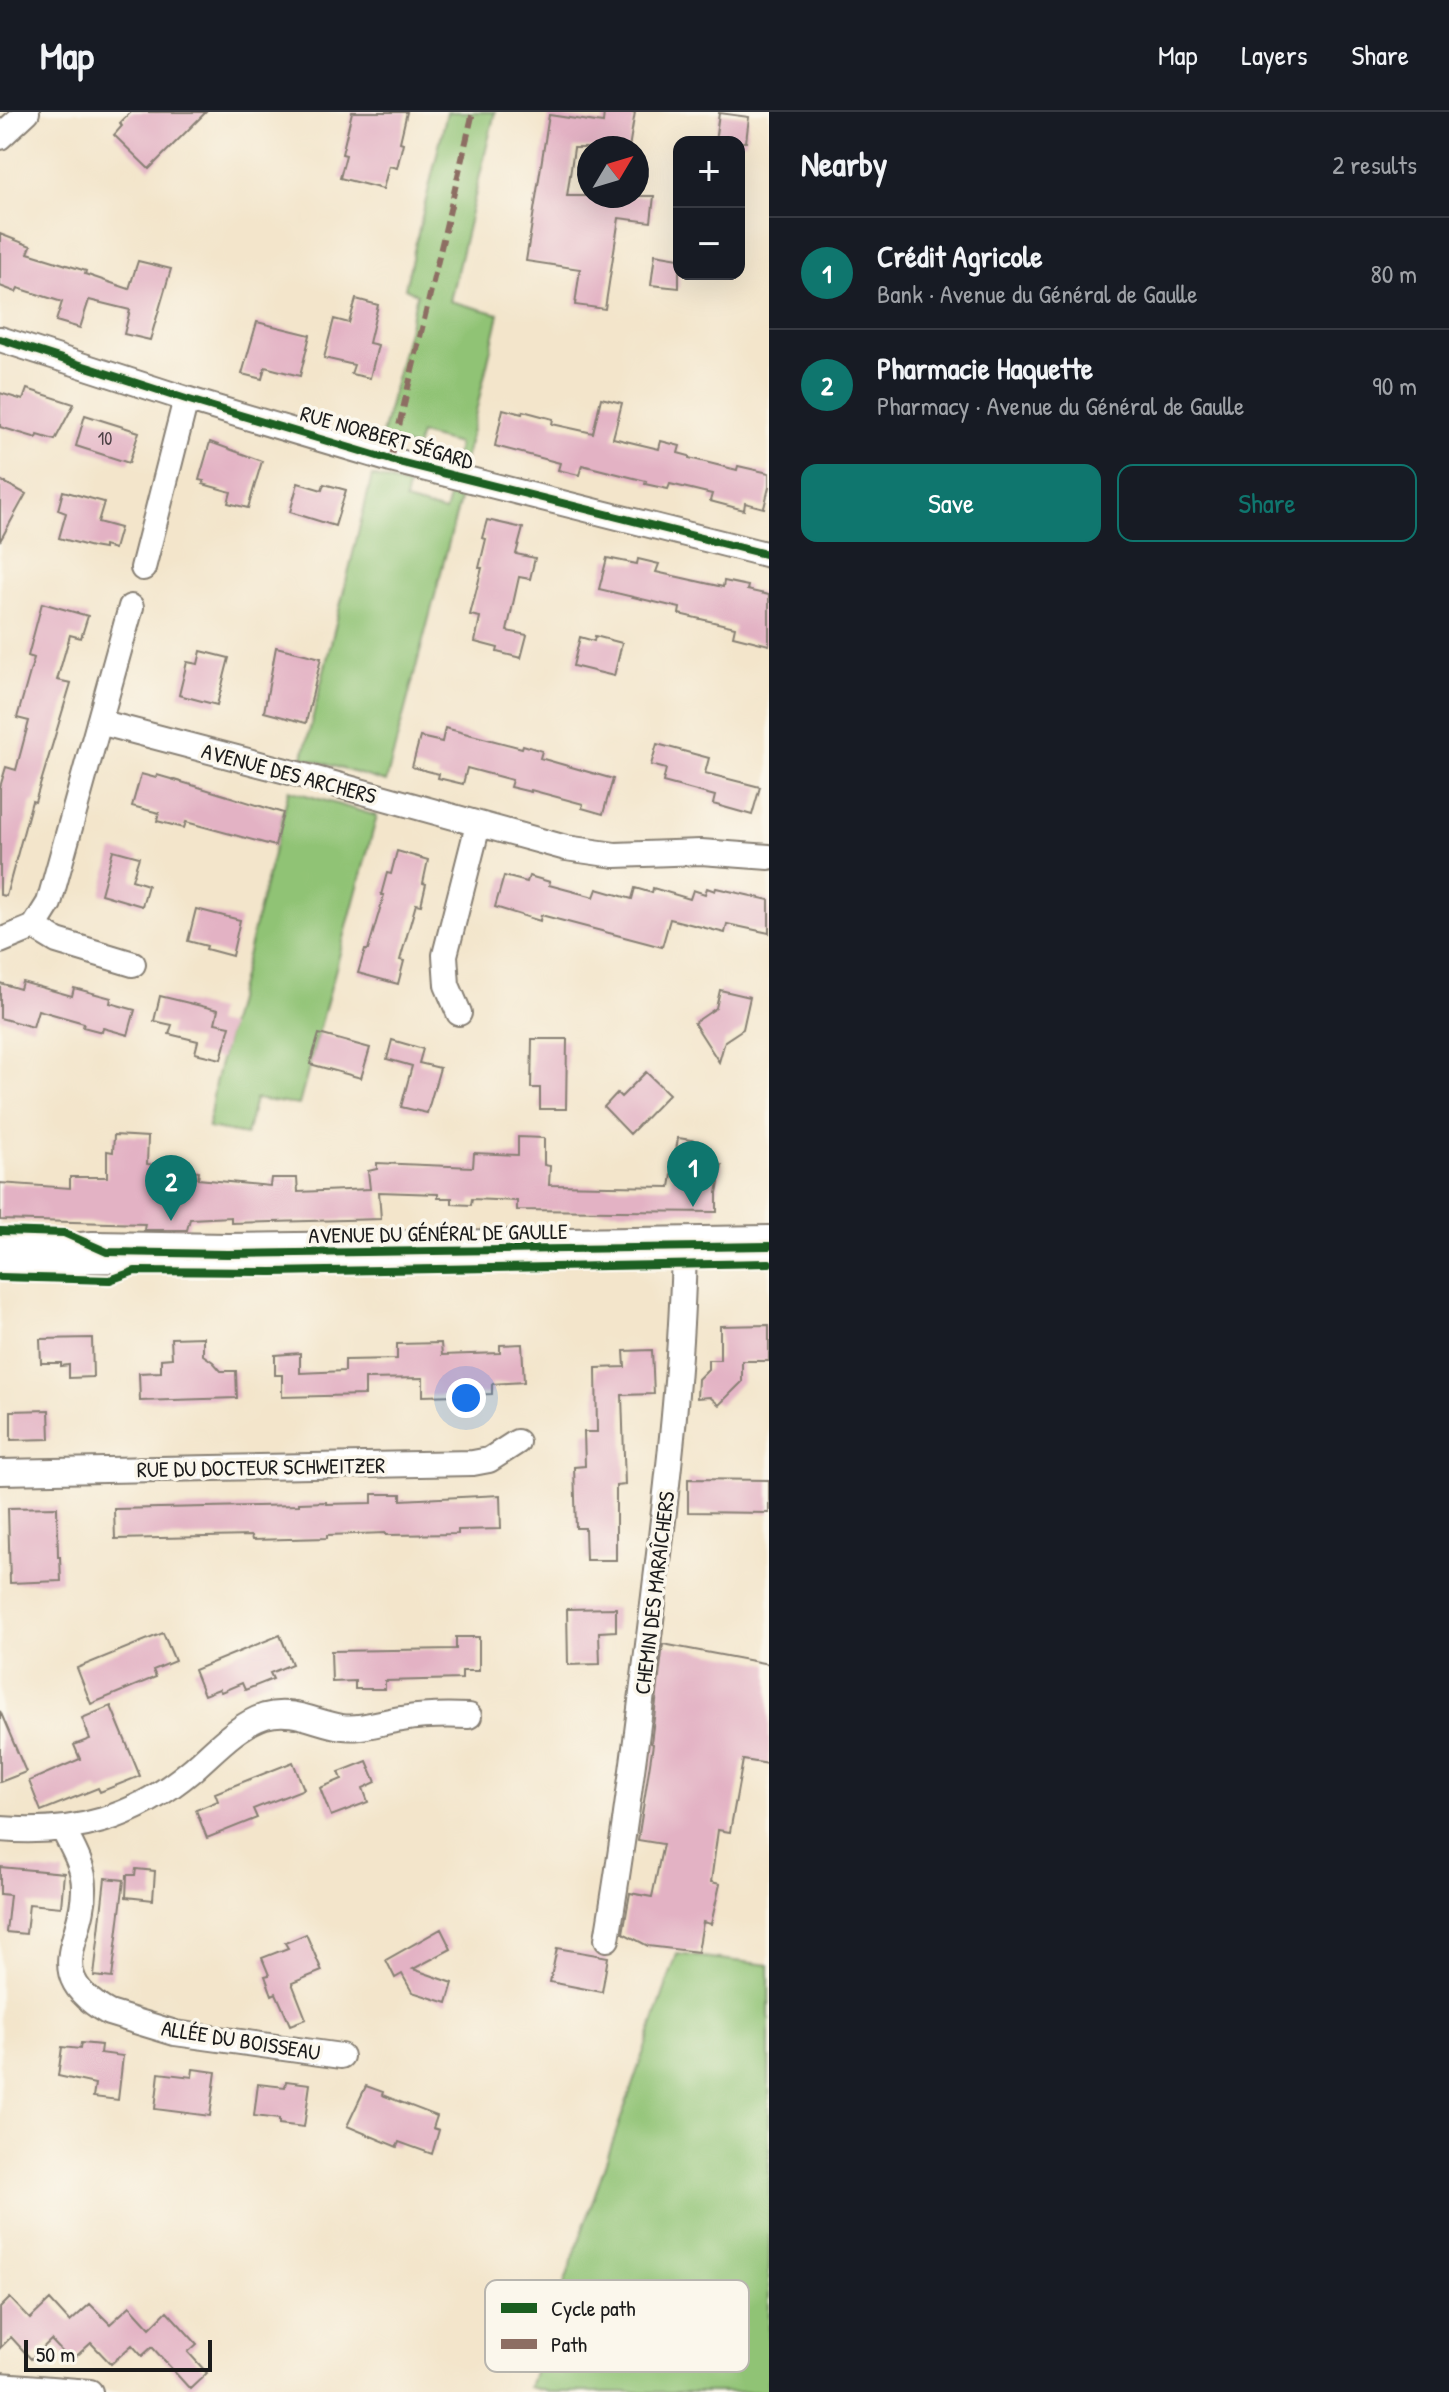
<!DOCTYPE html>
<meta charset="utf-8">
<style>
:root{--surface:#171b24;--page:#20242c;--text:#f1f3f6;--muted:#9ea1a6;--line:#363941;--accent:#0f766e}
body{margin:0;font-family:"Patrick Hand",sans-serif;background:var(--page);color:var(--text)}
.controls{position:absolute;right:24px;top:24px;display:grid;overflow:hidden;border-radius:16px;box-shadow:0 8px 32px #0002}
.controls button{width:72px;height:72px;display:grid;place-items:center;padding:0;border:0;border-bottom:2px solid var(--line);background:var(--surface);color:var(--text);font:40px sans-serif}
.compass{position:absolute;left:577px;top:24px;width:72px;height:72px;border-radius:50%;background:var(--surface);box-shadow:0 8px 32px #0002;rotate:52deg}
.scale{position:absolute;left:24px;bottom:20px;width:188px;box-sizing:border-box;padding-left:8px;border:4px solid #1c1c1c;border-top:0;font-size:22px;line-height:28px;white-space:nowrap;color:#1c1c1c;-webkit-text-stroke:6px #fbf7ec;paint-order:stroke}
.you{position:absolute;left:466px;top:1286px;width:28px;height:28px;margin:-20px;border:6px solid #fff;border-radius:50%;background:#1a73e8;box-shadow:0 0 0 12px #1a73e833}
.badge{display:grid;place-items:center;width:52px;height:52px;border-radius:50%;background:var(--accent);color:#fff;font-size:26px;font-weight:700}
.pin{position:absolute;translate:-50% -66px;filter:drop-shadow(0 2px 4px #0008)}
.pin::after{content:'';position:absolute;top:42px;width:28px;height:24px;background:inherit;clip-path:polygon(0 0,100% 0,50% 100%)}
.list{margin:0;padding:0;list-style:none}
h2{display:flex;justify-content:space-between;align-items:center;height:104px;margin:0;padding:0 32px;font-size:34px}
h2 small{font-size:26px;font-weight:400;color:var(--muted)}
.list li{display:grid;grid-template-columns:52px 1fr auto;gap:24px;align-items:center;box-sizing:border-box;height:112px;padding:0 32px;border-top:2px solid var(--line)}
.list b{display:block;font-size:30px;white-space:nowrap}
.list p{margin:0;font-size:26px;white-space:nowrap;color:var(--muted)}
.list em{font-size:26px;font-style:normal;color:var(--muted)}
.actions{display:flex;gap:16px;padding:24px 32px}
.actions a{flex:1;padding:18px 0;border:2px solid var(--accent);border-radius:16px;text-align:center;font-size:28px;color:var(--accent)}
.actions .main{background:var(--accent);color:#fff}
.map{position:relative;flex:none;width:769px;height:2280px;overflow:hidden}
header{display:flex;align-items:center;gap:48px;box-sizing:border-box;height:112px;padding:0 40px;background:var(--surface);border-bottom:2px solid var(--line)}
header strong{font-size:38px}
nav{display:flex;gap:44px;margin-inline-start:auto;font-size:28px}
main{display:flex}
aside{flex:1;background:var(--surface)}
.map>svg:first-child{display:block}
.green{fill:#90c374;stroke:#567048;stroke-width:2}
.building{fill:#e3b2c4}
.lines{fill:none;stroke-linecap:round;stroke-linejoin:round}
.minor-casing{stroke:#888074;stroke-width:28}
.primary-casing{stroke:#888074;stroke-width:44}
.minor{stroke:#fff;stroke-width:24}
.primary{stroke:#fff;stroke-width:40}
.quiet{stroke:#8d6e63;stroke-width:6;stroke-dasharray:12 6;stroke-linecap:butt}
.cycleway-casing{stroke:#fbf7ec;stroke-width:13}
.cycleway{stroke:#1b5e20;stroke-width:8}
.labels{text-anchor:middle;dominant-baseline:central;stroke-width:7;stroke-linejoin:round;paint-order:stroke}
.number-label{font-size:18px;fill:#4e4246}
.street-label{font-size:22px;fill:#1c1c1c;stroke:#fbf7ec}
.key{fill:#fbf7ec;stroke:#b8b5ae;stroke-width:2}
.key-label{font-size:22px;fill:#1c1c1c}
</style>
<header>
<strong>Map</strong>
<nav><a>Map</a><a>Layers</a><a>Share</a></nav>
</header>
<main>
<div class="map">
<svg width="769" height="2280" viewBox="0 0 769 2280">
<rect width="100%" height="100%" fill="#fbf7ec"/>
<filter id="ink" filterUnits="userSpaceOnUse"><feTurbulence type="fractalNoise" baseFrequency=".0125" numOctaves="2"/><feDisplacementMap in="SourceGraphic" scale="16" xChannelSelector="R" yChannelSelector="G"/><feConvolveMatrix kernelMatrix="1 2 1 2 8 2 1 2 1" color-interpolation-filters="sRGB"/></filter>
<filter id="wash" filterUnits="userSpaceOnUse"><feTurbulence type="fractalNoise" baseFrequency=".006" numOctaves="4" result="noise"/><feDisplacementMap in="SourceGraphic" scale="32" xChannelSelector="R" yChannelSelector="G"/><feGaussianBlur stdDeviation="1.8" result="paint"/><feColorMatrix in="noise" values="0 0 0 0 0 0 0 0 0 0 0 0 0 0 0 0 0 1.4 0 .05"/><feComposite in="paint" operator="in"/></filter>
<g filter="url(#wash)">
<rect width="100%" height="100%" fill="#f3e5cb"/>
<path class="green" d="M447,0H495L450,189L499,202L465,347L456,345L458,332L420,322L416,336L381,327L417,182L405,176Z
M372,364L408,374L405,389L445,400L450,382L461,384L386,670L303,645Z
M289,678L377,704L299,993L255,987L246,1023L208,1016L215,971Z
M677,1842L769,1853V2280H549L529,2275Z"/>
<g id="blocks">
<path class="building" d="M131,0H206L149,57L114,23L122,14L120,11Z
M352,0H407L400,30L403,31L397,56L389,54L383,77L340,66L346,43L342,42Z
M604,0H635L629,36H574L567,84H654L651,110L619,106L605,197L575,193L580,157L526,149L549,3L603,11Z
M719,1L749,5L746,30H715Z
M0,122L31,134L28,141L86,159L85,162L129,177L138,149L171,157L150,228L124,222L130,198L89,188L80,216L56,209L62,190L18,176L16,180L0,174Z
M655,142L679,146V176L651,173Z
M356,187L378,193L369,231L378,233L370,266L351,262L354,253L324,246L334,207L349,211Z
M257,210L310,223L300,264L265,255L262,267L242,262Z
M27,277L74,292L55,328L38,323L37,326L0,315V281L23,288Z
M601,286L622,291L613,326L659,337L661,329L680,334L678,341L689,344V346L737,358L738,354L769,361V375L764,396L745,391L744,398L710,389L712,382L670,372L668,377L645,372L646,369L582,353L579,363L558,358L560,351L495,334L503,297L522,302L523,299L553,307L552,312L593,321Z
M85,303L139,320L129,351L76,334Z
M210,330L262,349L248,396L228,391L231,380L203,372L204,369L199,368Z
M0,368L26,382L0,429Z
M298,371L322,378L324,372L346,378L335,414L290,400Z
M63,379L104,390L98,410L120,416L114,437L104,434V437L92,435L59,426L66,401L58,398Z
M487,408L523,416L516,442L535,446L530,467L519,465L507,519L527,523L521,546L497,540L498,536L475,530L480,505L470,503L482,456H479L486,427L482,426Z
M607,446L637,452L638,447L659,452L656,460L723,475L724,469L748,474L747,478L769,483V533L733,524L735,515L679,502L680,496L599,477Z
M42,491L88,504L81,526L70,523L57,568L71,571L35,690L32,689L6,784L0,783V675L6,655L16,658L29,609L17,606L34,546L28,544Z
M595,524L622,531L614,564L573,554L580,525L594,529Z
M276,535L321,546L306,611L264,600Z
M201,539L229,546L217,593L179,583L187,550L198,552Z
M445,616L522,636L523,633L542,639L540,646L613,667L603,702L582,696L583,692L531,678V680L510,675L512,668L467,656L463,672L438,666L439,662L412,655L420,625L442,630Z
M657,632L709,646L705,661L760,675L752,703L713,692L715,684L663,670L666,657L651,653Z
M141,662L156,666L157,663L195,674L283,701L275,734L186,710L184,716L157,709L159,701L132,694Z
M113,738L139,745L132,768L148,773L142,794L101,782Z
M397,739L428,748L423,771L426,772L421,793L416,792L400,848L404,849L398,872L358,861L365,838H368L384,783H381L387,761L391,762Z
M504,764L527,770L529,764L550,770L549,773L594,785L597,777L632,787L635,776L652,781L653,776L690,787L693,778L705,782L707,776L715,779L716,776L769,788V821L727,812L725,821L670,807L662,835L541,803L540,809L495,795Z
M196,797L240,808L232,844L206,837L207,834L188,829Z
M22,870L72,884L74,876L111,886L110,891L135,898L128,923L103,916L102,920L83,915L84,911L38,898L33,915L0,906V871L20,877Z
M720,878L750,885L743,917L725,929L719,950L694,911L716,896Z
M160,884L218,898L215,911L230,914L221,947L195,941L198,929L169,922L172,913L154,909Z
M319,922L370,936L361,966L310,952Z
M532,927H567L566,997H540V976H531Z
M392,928L423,937L419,951L440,956L427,1001L401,995L412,954L387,947Z
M646,960L669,982L630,1022L604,995L617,981L621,985Z
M114,1023L148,1025L147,1052L199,1059L198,1067L270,1074L271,1066H297L298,1080L370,1077L368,1059L377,1057V1051L473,1055L474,1041L518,1043V1025L544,1026V1053L550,1054L549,1073L670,1075L678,1026L698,1029L694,1049L722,1053L717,1081V1100L517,1098V1089L472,1087L471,1093L452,1092V1086H438V1082L379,1080L381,1107L231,1111V1105L190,1107L187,1118H144L145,1112L0,1108V1071L70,1076V1065H107V1039L113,1040Z
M769,1213V1249H742V1270L719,1293L710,1285L697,1286L698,1267L708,1257V1248H720V1214Z
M203,1225V1243L213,1250L221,1259H236L237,1286L140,1289L139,1261L161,1260V1247L172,1246L171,1226Z
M92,1226L93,1265L69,1266V1253L61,1254V1251H41L40,1227Z
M441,1231L442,1243L500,1241V1233L522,1232L524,1270L492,1272V1282L423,1284V1266L365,1267V1283L282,1285V1263H275V1243L300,1241V1261L345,1259V1248L397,1247V1232Z
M652,1238L654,1282L622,1283L625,1373L616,1374V1448H586L585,1416H576L574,1355L585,1354L584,1320H597L596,1256L625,1255L624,1239Z
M49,1298L50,1327L11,1328V1299Z
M688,1367L769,1368V1401L688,1400Z
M372,1382H401V1388L500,1383L501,1417L458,1418V1422L386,1423V1421L327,1423V1426L252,1428L251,1424L115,1427L114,1397L299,1393V1391L326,1390V1392L372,1391Z
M57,1395L58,1445H60L61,1469L10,1471L8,1396Z
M616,1496V1519L599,1520L600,1552L568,1553L567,1497Z
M163,1521L175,1549L153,1558L156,1565L91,1592L77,1556Z
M280,1523L292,1552L270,1561L273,1567L245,1578L242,1571L221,1580L219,1577L204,1583L194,1558Z
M456,1525H479V1559H462V1567L385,1569V1577H355V1569L332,1570L331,1539L456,1537Z
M663,1532L769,1552V1652L743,1648L730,1720L718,1718L711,1770L720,1772L711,1812L703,1810L698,1840L648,1834L623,1821L630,1781L652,1785L663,1732L638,1728L653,1632L651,1631Z
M111,1594L140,1664L100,1680L98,1676L41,1699L29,1669L80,1647L74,1633L90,1627L82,1606Z
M0,1599L26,1660L0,1670Z
M367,1649L376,1670L363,1676L368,1690L331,1704L320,1676L342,1667L339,1660Z
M293,1650L304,1677L253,1697L257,1706L207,1726L196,1698L218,1689L215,1681Z
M0,1755L64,1761L61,1795L29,1792L26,1822L6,1820L10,1783L0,1782Z
M136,1757L155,1759L153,1788L126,1785L127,1763H135Z
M105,1766L124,1768L112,1866L94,1864Z
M441,1817L451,1837L413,1857L453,1871L447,1891L412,1880L402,1862L395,1866L386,1848Z
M306,1822L322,1859L292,1871L306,1907L290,1913L276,1881L272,1883L265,1864L269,1863L262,1846L288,1836L285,1831Z
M557,1836L608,1845L602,1880L550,1870Z
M81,1931L101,1933L100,1941L123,1944L118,1988L93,1985L95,1972L58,1964L62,1935L80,1937Z
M193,1957L216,1960L210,2004L155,1997L159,1961L192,1965Z
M286,1969L310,1972L304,2015L279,2012V2007L254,2004L258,1972L285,1975Z
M366,1974L383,1980L382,1983L437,2004L433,2016L439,2018L432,2042L399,2030L397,2035L347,2014Z
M10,2186L30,2207L50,2188L70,2210L90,2192L110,2212L130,2194L150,2216L167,2199L197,2232L188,2240L207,2261L190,2277L152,2235L142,2244L132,2233L111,2252L91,2231L71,2249L51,2228L31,2247L11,2225L0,2236V2196Z"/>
</g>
</g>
<g filter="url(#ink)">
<use href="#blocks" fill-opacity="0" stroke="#888074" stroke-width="2"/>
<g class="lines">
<g class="minor-casing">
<path id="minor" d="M0,25L27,0
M0,227L186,287L391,348L769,443
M143,456L186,287
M99,610L309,665L566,736L615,743L701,740L769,745
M34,815L57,829L133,852
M0,829L34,815L49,791L131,495
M459,901L447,873L445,843L478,713
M0,1360L473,1351L489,1348L517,1330
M0,1717C75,1723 134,1707 192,1658C214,1639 237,1613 265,1604C293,1596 316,1611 342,1615C362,1618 383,1609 402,1607C425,1603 447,1603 469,1604
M63,1717C72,1735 84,1754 84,1775C85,1829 39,1861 109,1901L175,1921L341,1944
M607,1827C626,1713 640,1599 654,1484C668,1368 682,1251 684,1134
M0,2273L90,2280"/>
</g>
<g class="primary-casing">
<path id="primary" d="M0,1141L57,1143L93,1140L228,1142L769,1134"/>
</g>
<use href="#minor" class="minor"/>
<use href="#primary" class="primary"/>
<path class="quiet" d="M391,348L473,0"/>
<g class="cycleway-casing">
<path id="cycleway" d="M0,227L186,287L391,348L769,443
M0,1119L64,1121L107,1140L228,1142L769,1134
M0,1165L110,1168L135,1159L272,1160L769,1151"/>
</g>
<use href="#cycleway" class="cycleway"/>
</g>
</g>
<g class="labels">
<g class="number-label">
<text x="105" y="326">10</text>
</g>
<g class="street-label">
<text transform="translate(387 325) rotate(16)">RUE NORBERT SÉGARD</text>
<text transform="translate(289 661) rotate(15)">AVENUE DES ARCHERS</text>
<text transform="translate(438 1121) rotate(-1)">AVENUE DU GÉNÉRAL DE GAULLE</text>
<text transform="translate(261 1355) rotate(-1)">RUE DU DOCTEUR SCHWEITZER</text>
<text transform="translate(654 1481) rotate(-83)">CHEMIN DES MARAÎCHERS</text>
<text transform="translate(241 1928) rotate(9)">ALLÉE DU BOISSEAU</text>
</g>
</g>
<rect x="485" y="2168" width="264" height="92" rx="12" class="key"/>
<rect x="501" y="2191" width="36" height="10" fill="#1b5e20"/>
<rect x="501" y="2227" width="36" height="10" fill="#8d6e63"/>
<g class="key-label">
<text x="551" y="2204">Cycle path</text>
<text x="551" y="2240">Path</text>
</g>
</svg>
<div class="controls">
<button>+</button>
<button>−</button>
</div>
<svg class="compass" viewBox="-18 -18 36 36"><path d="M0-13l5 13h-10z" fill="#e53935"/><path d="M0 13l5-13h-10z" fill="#9ea1a6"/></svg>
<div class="scale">50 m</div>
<div class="you"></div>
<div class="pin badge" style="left:693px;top:1095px">1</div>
<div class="pin badge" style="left:171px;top:1109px">2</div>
</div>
<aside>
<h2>Nearby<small>2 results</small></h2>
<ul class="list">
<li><span class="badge">1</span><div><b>Crédit Agricole</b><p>Bank · Avenue du Général de Gaulle</p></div><em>80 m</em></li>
<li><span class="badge">2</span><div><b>Pharmacie Haquette</b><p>Pharmacy · Avenue du Général de Gaulle</p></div><em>90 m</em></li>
</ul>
<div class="actions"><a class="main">Save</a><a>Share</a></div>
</aside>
</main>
